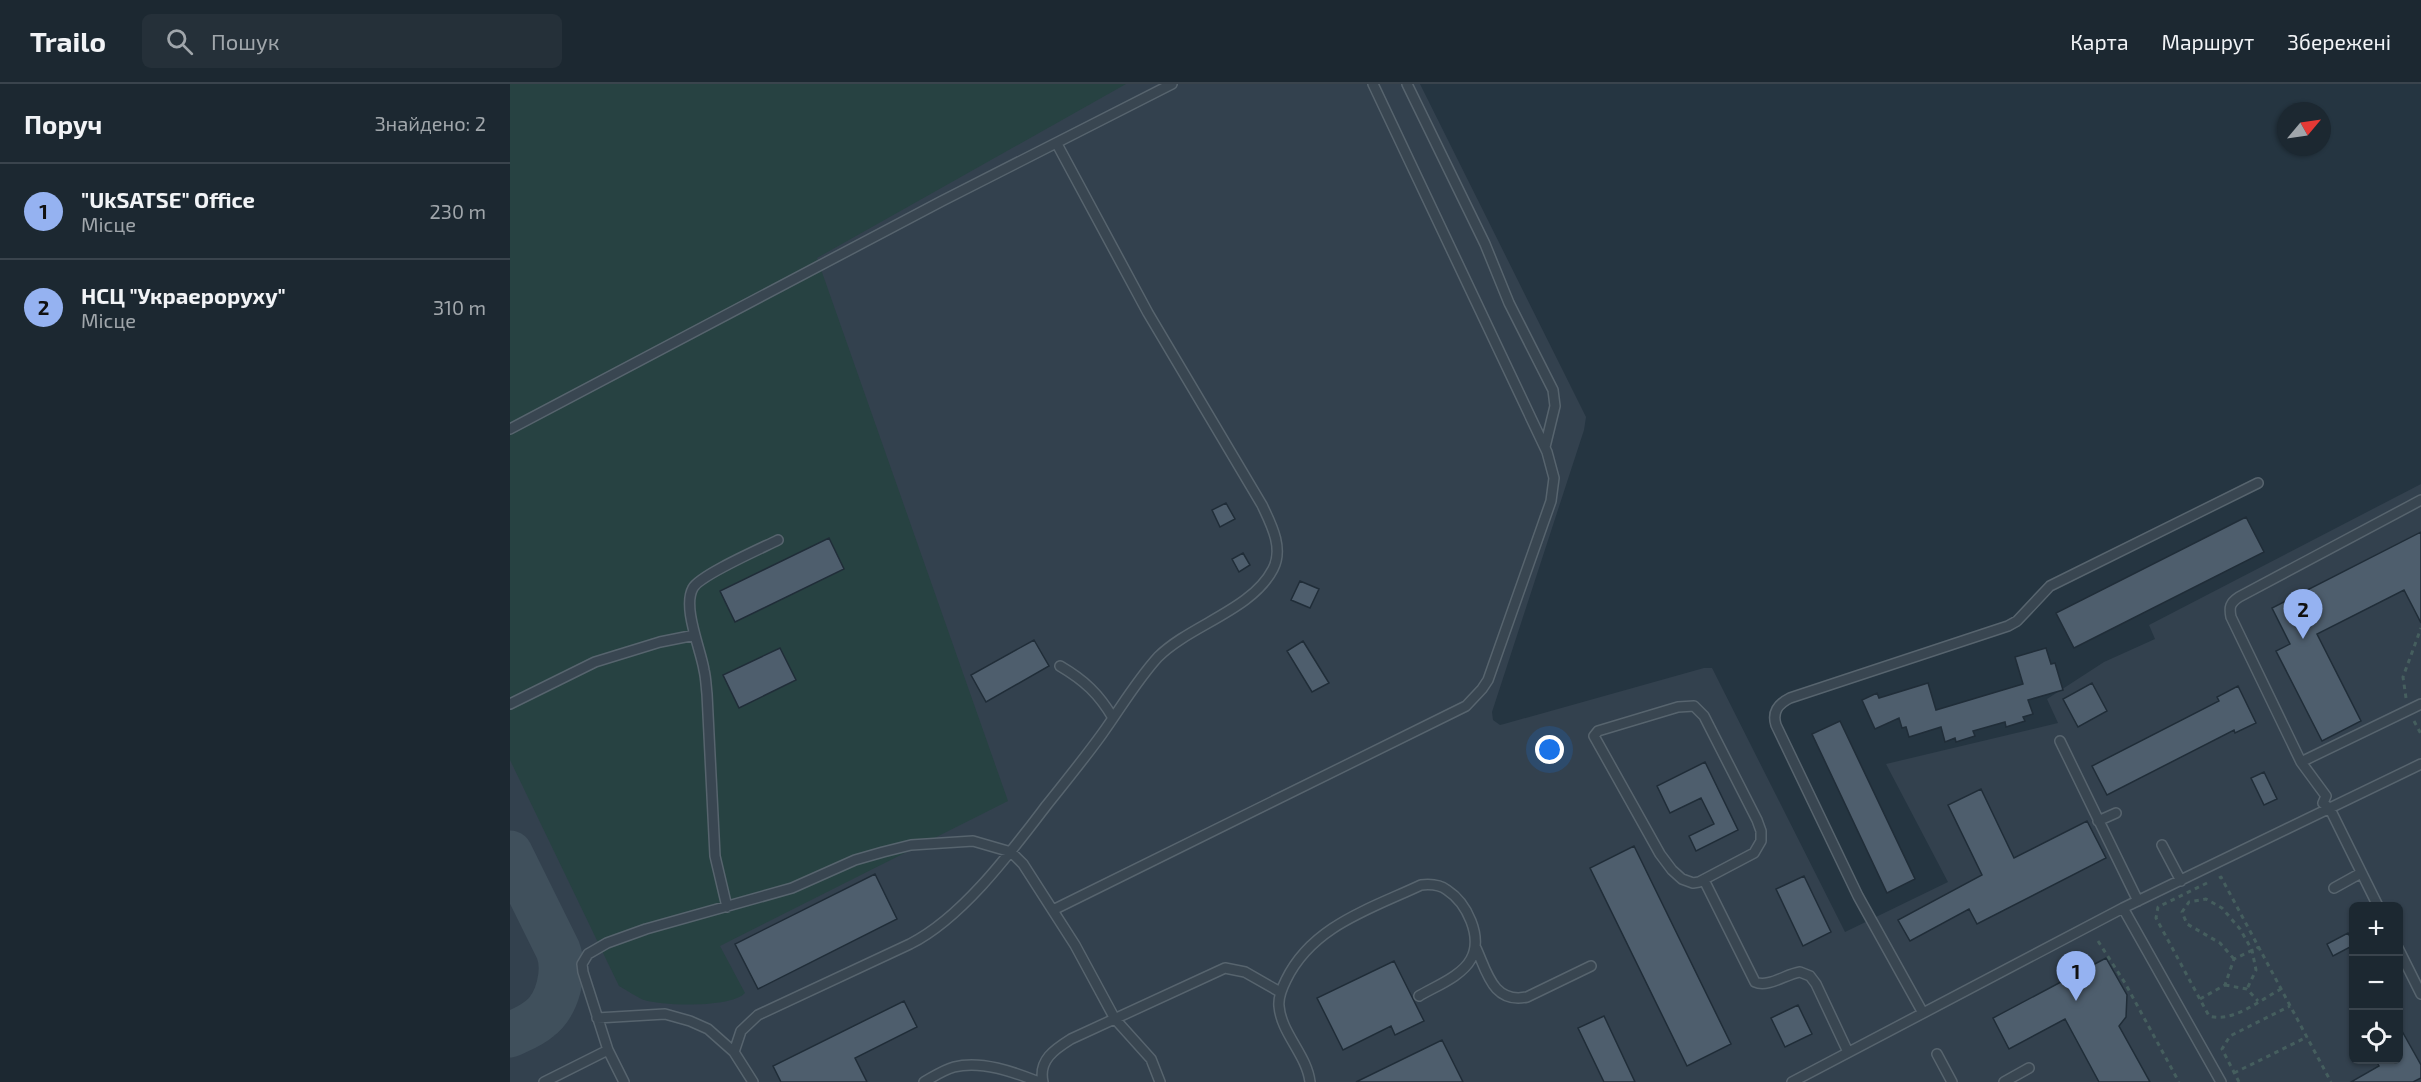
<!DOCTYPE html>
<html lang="uk">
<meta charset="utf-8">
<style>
:root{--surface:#1c2831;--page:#253039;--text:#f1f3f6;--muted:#a0a6ab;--line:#3a444d;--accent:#95b2f1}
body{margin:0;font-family:"Exo 2",sans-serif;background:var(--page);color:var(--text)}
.controls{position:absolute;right:18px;bottom:18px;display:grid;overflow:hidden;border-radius:9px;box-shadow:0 2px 4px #0004}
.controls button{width:54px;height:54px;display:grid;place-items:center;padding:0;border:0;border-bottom:2px solid var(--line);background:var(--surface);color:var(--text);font:30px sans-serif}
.compass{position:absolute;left:1767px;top:18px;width:54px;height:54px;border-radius:50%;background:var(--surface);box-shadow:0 2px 4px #0004;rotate:61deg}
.you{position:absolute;left:1040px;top:666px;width:21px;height:21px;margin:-15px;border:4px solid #fff;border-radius:50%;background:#1a73e8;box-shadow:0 0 0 9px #1a73e833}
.badge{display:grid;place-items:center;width:39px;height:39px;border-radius:50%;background:var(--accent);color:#111;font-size:20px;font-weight:700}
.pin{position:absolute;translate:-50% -50px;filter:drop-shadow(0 2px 3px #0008)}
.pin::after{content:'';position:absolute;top:32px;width:21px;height:18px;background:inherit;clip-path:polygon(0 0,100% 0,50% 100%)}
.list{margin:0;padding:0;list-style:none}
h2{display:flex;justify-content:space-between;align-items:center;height:78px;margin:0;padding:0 24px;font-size:26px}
h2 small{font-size:20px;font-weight:400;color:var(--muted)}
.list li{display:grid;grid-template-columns:39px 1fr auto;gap:18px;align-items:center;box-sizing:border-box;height:96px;padding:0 24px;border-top:2px solid var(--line)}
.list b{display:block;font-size:22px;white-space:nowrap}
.list p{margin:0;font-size:20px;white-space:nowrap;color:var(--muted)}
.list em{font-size:20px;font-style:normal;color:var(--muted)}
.icon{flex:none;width:33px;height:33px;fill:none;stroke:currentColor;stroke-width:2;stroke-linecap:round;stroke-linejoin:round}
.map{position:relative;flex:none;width:1911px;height:998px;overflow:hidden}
header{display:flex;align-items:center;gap:36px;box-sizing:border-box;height:84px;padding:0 30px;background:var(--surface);border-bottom:2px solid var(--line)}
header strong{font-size:28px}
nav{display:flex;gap:33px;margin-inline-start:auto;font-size:21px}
.search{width:420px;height:54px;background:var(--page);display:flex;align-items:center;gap:15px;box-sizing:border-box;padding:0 21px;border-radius:9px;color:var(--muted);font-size:22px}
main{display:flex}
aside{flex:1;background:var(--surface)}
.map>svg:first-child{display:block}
.airport{fill:#33414e;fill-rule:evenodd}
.green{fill:#274242}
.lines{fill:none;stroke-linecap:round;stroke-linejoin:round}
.taxiway{stroke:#40505c;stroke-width:45}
.building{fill:#4e5e6d;stroke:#202d38;stroke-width:1.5}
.service-casing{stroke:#57646e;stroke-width:12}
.path{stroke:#455e5e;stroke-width:3;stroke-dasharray:4.5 4.5;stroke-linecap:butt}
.service{stroke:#394651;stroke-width:9}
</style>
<header>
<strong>Trailo</strong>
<div class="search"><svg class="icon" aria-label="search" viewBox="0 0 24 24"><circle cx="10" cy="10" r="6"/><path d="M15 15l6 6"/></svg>Пошук</div>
<nav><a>Карта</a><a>Маршрут</a><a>Збережені</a></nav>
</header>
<main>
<aside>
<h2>Поруч<small>Знайдено: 2</small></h2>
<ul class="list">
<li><span class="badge">1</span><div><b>&quot;UkSATSE&quot; Office</b><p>Місце</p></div><em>230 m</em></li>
<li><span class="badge">2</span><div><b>НСЦ &quot;Украероруху&quot;</b><p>Місце</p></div><em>310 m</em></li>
</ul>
</aside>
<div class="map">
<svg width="1911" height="998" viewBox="0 0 1911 998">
<rect width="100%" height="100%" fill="#253541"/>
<path class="airport" d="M0,0H910L1076,333L1074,346L982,628L983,636L990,641L994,640L1194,584H1202L1335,848L1438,798L1376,680L1548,639L1537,615L1594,578L1645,555L1639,541L1911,400V998H0ZM1844,822H1888V976H1844Z"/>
<path class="green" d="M0,0H616L307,174L498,717L210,862L235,909C221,924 153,922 134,916C126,913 117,906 109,902L0,676Z"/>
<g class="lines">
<path class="taxiway" d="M0,769L48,866C56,887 48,921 29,935C21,942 10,946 0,951"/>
</g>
<path class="building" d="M716,419L725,435L710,443L702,426Z
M1736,433L1754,468L1564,564L1546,529Z
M1911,448V539L1894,506L1807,550L1851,637L1812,657L1766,567L1780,560L1762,524Z
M319,454L334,485L225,538L210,507Z
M733,469L740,481L729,488L722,475Z
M790,497L809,505L800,524L781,516Z
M524,556L539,582L476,618L461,591Z
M793,557L819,599L802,608L777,567Z
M270,564L286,596L229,624L213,591Z
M1536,564L1541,580L1545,579L1553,606L1518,616L1523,630L1513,633L1515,637L1496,643L1495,638L1463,647L1465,652L1446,658L1445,654L1435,658L1431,643L1399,653L1396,643L1392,644L1389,634L1365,645L1352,616L1367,609L1369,614L1418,599L1426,626L1513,600L1505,573Z
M1582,599L1597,627L1568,643L1553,615Z
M1728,602L1746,639L1725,649L1724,646L1597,711L1582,682L1709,617L1707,613Z
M1330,637L1405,795L1377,809L1302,650Z
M1195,678L1228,746L1186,767L1179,752L1204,740L1191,714L1160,729L1147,702Z
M1754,688L1767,715L1754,721L1741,694Z
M1471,705L1504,774L1577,737L1596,774L1467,840L1459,825L1400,857L1388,836L1472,791L1438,721Z
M1124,762L1221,960L1177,982L1080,784Z
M365,790L387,835L248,905L225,860Z
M1294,792L1321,848L1293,862L1266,805Z
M1838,849L1844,861L1823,872L1817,860Z
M1596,874L1617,911L1616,933L1609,942L1640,998H1589L1555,935L1499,965L1483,934Z
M884,877L914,937L885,951L881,942L833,966L807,914Z
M394,917L407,943L345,974L357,998H271L263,982Z
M1288,921L1302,950L1275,963L1261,934Z
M1094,932L1125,998H1094L1068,944Z
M1888,940L1911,981V994L1903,998H1841L1869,982L1865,975H1888Z
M932,956L953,998H846Z"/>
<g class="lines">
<g class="service-casing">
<path id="service" d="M897,0L975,160L999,219L1043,306L1045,322L1035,363
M0,345L432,117L662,0
M550,582C574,596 589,610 603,634
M0,620L85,578L150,558L185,551
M1184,622L1194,632L1247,736L1251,747V757L1244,769L1189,798L1183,799L1172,795L1162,786L1150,770L1084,652L1088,647L1168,623Z
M1550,657L1628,817
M1791,678L1911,620
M1588,737L1606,729
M1652,761L1671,797
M1194,796L1245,898C1258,904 1276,890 1290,888L1300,892L1306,900L1338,968
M1824,804L1851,789
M1868,822L1820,725L1813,719L1816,712L1791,678L1721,533C1719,523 1720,519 1729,513L1911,416
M217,823L205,772L197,610C196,602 196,594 194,586C191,566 172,523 183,504C190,491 252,464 268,456
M1613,824L1711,998
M543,826L956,622L972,605L978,596L1041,417L1044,394L1037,368L863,0
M966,864C977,888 983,920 1017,913L1081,882
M1888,864L1911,910
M1413,929L1348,812L1266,641C1262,628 1268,620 1280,614L1498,542L1507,537L1540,502L1748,399
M87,934L155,930L180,937L198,945L224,968L243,998
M224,968L231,947L248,931L400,860C452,834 501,768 536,722C555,698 574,675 592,650C610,625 627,596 648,573C680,541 742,526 763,485C774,464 761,440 752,421L638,229L547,60
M1427,970L1442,998
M34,998L98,966
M114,998L98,966L73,888L72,880L78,870L97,859L136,845L282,804L345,776L373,768L401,761L463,757L501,768L513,780L565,861L605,935L641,975L650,998
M414,998C423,993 433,986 444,983C471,976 504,988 529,998
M533,998C528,976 545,965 561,955L715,884L735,888L770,908
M800,998C797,971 771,949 769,922C768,913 772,904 776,896C802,842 860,825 911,801C920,800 929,800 937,806C957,819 973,853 961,875C952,892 926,902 909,912
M1282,998L1613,824L1911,680
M1494,998L1519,984"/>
</g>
<path class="path" d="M1896,614L1893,593L1911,544
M1904,637L1911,650
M1709,794L1711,793L1718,806L1821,998
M1697,799L1648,823L1646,834L1699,932C1723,939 1750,916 1771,905
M1588,857L1615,899L1669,998
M1724,875L1710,859L1677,840L1672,828L1679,818L1696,815L1712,824L1730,845L1742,866L1746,886L1737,905
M1715,901L1737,905L1748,917
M1690,915L1715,901L1724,875L1749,863
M1724,989L1797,953
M1729,998L1712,965L1720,952L1780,922"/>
<use href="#service" class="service"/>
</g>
</svg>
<div class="controls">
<button>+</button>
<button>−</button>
<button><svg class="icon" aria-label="locate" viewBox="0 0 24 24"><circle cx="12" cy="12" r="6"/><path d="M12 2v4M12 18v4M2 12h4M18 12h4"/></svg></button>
</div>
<svg class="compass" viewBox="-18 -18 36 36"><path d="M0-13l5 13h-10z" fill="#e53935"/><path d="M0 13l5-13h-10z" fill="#a0a6ab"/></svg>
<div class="you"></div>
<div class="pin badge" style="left:1566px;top:917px">1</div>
<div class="pin badge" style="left:1793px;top:555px">2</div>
</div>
</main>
